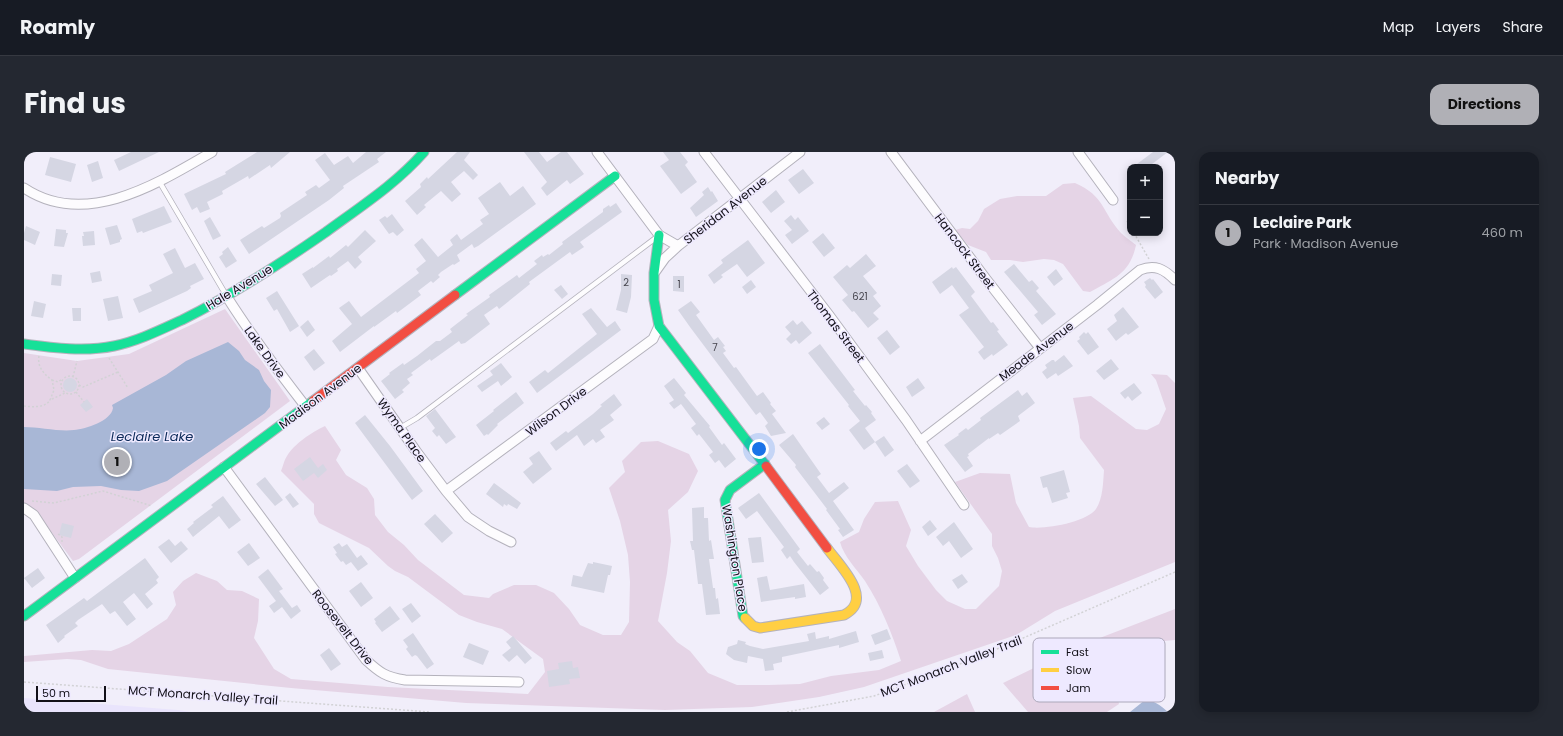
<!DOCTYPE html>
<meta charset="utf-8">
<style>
:root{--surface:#171b24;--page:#242831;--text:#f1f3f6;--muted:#9ea1a6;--line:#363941;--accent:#b0b0b6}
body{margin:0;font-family:Poppins,sans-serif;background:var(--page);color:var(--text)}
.controls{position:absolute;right:12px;top:12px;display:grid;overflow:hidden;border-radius:8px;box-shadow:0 2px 10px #0003}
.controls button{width:36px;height:36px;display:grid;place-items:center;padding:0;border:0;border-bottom:1px solid var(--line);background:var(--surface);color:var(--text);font:20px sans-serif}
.scale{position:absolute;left:12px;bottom:10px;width:70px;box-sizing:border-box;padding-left:4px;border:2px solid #121018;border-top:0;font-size:11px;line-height:14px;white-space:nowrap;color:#121018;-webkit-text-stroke:3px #eee9ff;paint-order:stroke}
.you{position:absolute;left:735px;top:297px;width:14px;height:14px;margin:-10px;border:3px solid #fff;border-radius:50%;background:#1a73e8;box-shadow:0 0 0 6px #1a73e833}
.badge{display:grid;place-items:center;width:26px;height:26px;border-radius:50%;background:var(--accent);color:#111;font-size:13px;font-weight:700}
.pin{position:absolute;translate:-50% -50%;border:2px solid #fff;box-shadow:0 1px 4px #0006}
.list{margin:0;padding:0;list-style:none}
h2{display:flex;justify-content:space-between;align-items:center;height:52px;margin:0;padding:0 16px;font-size:17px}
h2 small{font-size:13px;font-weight:400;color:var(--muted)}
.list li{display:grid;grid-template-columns:26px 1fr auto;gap:12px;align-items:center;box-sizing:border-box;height:56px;padding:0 16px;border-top:1px solid var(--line)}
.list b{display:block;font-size:15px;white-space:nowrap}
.list p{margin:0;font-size:13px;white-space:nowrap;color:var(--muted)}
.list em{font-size:13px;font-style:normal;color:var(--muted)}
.map{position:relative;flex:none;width:1151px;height:560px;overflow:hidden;border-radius:12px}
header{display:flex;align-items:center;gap:24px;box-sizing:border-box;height:56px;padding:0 20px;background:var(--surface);border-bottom:1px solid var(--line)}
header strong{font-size:19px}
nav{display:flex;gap:22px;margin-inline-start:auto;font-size:14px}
.intro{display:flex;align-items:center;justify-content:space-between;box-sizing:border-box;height:96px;padding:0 24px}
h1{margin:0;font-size:28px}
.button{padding:10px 18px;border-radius:12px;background:var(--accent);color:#111;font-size:14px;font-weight:700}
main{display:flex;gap:24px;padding:0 24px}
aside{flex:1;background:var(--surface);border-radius:12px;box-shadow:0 2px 10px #0003}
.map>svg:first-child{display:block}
.built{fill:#e9e4fc}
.green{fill:#e5d4e6}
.water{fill:#a8b7d6}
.building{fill:#d5d6e3}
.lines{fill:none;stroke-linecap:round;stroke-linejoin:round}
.lane-casing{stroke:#b4b2bc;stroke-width:6}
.street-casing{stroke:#b4b2bc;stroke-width:11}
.fast-casing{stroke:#b4b2bc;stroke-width:11}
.slow-casing{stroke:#b4b2bc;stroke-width:11}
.jam-casing{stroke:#b4b2bc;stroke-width:11}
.path{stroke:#d2d2d5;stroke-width:1.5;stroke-dasharray:2 2;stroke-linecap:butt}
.lane{stroke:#fdfcfe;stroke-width:4.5}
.street{stroke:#fdfcfe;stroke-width:9}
.fast{stroke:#16e098;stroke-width:9}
.slow{stroke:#ffcf43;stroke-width:9}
.jam{stroke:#f24e42;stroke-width:9}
.labels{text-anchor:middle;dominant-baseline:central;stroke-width:3;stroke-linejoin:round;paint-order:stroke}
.number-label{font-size:10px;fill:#45444d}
.street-label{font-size:12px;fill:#121018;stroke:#eee9ff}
.water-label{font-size:13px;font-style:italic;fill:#0b2958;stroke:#eee9ff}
.key{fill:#eee9ff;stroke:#aca8ba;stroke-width:1}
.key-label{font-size:11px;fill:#121018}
</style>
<header>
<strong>Roamly</strong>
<nav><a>Map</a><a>Layers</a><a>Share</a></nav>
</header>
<div class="intro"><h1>Find us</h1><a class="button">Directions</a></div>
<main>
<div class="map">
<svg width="1151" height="560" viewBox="0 0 1151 560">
<rect width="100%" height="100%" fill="#f1eefa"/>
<path class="built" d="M0,546L154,558L167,560H0Z"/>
<path class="green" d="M1051,31C1081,44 1078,60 1097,81C1101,85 1107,89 1112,93C1106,122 1089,127 1066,140L1059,139L1039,112L1030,108L1020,107L999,110L986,108H967L962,100L944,93L931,78L938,76L946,77L954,69L960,57L976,47L993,44H1022L1039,32Z
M201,157L266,249L55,407L49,409L13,361L0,352V201L53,209L105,202Z
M1127,222L1143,223L1151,231V410L1031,459L992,483L840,535L795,545L728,555L641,558L442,551L267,536L84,517L57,508L43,507L0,510V504L68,498L87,499L105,492L143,467L152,453L149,440L159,429L172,421L193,429L203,438L218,439L235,447L234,469L230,486L250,517L267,527L364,535L504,542L521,520L519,507L478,477L453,470L435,463L384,425L371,419L364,414L345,396L295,371L290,362V352L257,319C259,315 260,308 263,304C270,292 288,280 301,274L317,298L312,308L322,323L343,336L350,347L351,363L364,380L380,393L394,408L440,443L465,446L469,442L490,433H512L530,441L545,457L556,473L579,483H597L605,470L606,430L604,403L596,369L585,336L601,320L598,309L617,290L634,289L665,302L674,319L664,340L644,358L647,389L643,421L634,469L653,490L666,499L684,521L713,533H745L776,532L807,524L855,518L877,509C868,481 857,454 841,429C832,416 820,405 816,390L835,380L840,367L851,350L874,349L887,378L882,394L894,414L912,438L923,449L941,457H952L975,434L978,419L974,406L968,394V382L931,330L956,321L986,322L992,351L1005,375C1020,378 1063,370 1072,357C1079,346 1079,331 1080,318L1056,286L1055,274L1049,246L1067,244L1112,277L1123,278L1135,272L1142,257L1132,228Z
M1151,457V488L1105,492L1079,501L1090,531L1095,552L1083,560H1004L979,531L1055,494Z
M943,542L951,560H910Z"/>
<path class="water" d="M204,190L215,199L221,208L235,218L240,229L247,238L246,255L241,261L143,329L115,339L97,338L77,334L49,335L33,339L0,337V275C15,275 36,280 50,278C62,277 87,269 89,256L88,253L142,223L162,209Z
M1121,548C1130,548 1137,554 1144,560H1106Z"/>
<path class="building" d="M107,0H135L95,19L90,8Z
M233,0H266L247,16L246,13L225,27L224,24L198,39L199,42L183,50L186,57L176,61L173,55L168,58L160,42L202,22L201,20Z
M342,0H362L353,7L355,10L319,34L320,36L305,48L225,102L216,88L238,74L240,76L256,66L257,64L256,61L283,43L281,40L292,33L295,36L306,28L291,8L301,1L310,13L324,4L329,11Z
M433,0H446L440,8L454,23L449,28L440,19L427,30L437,42L428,50L417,39L400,53L402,55L393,63L381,49L397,35L396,32L403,25L404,27Z
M500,0H515L523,10L537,0H543L560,22L546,32L543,28L523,44L517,36L523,30Z
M639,0H656L664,10L661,13L673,30L657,42L636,14L645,8Z
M1129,0H1144L1124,15H1109Z
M26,5L52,12L47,30L21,23Z
M74,9L79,26L68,30L63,13Z
M779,17L790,31L775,42L764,28Z
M476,30L486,44L499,34L512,52L454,94L450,96L448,92L433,103L436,109L430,113L429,112L417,120L414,123L416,125L409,131L407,129L394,139L397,143L373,161L372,159L350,175V174L316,200L308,189L328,172L315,156L325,149L337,165L395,121L392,117L402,109L390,93L398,86L414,105L429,93L426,88L433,82L437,88L459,72L456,68L465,62L454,46Z
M684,35L687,40L688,39L694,49L672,65L666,56L680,43L678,40Z
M752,38L761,50L747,61L738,50Z
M592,51L598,60L556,90L560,95L548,103L546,100L505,130L506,132L475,157L473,154L460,163L466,172L441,191L437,192L435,189L407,209L406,207L387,221L389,223L383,227L386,231L378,238L380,240L371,247L357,229L366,222L365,221L379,211L380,213L393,204L412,189H416L428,180L426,177L444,163L442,162L466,145L465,143L493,123L495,126L513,112L510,109L518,103L519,105L524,102L525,103L539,92L538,90L579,60V57L585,53L586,55Z
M140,54L148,70L119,81L118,79L113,81L108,67Z
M368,62L380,78L373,84L369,80L365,82L355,68L361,64L363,66Z
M767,63L771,68L774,65L785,79L768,92L761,83L768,78L760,69Z
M186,65L197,84L189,88L180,69Z
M93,73L98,87L96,88V90L86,93L81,76Z
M2,74L16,80L11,93L0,88V81Z
M32,77L42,78V81H44L40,95L30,94Z
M341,78L352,89L334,105L338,110L331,117L324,109L313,117L314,119L307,124L306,123L287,136L278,122L289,115V116L305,104L306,106L322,93L324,95Z
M70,79L71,93L59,94L58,84H60L59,80Z
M799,81L811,96L800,105L788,90Z
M724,88L741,111L723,125L713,112L697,123L699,125L690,132L684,123L699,111L697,108Z
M204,95L213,109L202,116L195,105L199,102L198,100Z
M151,96L161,116L171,111L180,127L166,134L167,136L163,139L115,161L109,147L128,139L125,133L149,121L139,102Z
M842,102L852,114L839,124L853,141L849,144L857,154L849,161L855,167L844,176L830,159L828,160L818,148L824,143L809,125L823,113L826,116Z
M990,112L1005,130L1008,128L1015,136L1012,139L1032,162L1018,173L1010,163L1014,160L980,120Z
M928,115L929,117L932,115L951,140L947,144L967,171L969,170L975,178L973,179L984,193L969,204L968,202L960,208L954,200L960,195L935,163L945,156L928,133L916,142L908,130Z
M1032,117L1039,127L1030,134L1023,125Z
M76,119L78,129L68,131L66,121Z
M28,122L38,123L37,134L27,133Z
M597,122L608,123L607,145L603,161L592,158L597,138Z
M649,124H660V140L649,139Z
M1126,126L1128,128L1129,127L1139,140L1131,147L1121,135L1122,133L1120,130Z
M727,128L732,135L723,142L718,135Z
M537,133L544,142L538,147L530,138Z
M253,139L275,174L266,180L253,157L250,159L242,146Z
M94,144L99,166L84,169L79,147Z
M10,149L22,152L19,166L7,164Z
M667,149L676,160L672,163L690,188L694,185L701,194L699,195L702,199L699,201L710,216L712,215L733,244L739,240L747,251L746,252L752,259L748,262L762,281L747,284L741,274L744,271L736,260L732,263L666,175L654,158Z
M1099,155L1115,175L1104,183L1102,181L1092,189L1083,177L1093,169L1090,163Z
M48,156H57V169H49Z
M567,156L583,175L591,169L597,178L513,241L505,230L521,218L524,221L573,182L558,162Z
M284,168L291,178L283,185L276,175Z
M769,168L773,173L778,169L788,181L775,192L772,188L767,192L762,187L767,182L761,175Z
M863,178L876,195L866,203L853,186Z
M1060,180L1062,182L1064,180L1075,195L1064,203L1053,189L1056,187L1055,185Z
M796,192L831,238L829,239L841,254L842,253L848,260L847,261L852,268L841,276L851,290L840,298L825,278L836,269L824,254L825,253L784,201Z
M290,197L301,211L290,219L280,205Z
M1040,203L1049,214L1034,224L1032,221L1023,227L1018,220L1023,216L1021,213L1028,208H1030L1031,210Z
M1087,207L1095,217L1080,228L1072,219Z
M477,211L488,225L477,234L474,229L458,240L453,234L469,223L466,219Z
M650,226L662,241L660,243L686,274L685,275L698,293L700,291L712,307L701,316L695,308L691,311L685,303L689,300L675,282L673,284L667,276L672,272L657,252L650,257L645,251L650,248L640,234Z
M894,226L901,236L888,245L882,235Z
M39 233a7 7 0 1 1 14 0a7 7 0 1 1-14 0Z
M1110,231L1118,241L1108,249L1104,244L1101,247L1096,241Z
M994,238L998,244L1003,240L1011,251L994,264L996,269L976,283L974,281L965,287V286L944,302L945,304L943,305L949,314L941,320L920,293L935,283L934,282L942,276L944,278L957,268L956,266Z
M492,240L500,251L473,272L474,273L464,283L463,282L460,284L452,273L470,259L469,258Z
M590,242L598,253L586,263L590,268L576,278L581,285L572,291L569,287L560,294L553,283L532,299L526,291L542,279L544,281L569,262L578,254L576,253Z
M63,247L69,255L62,260L56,253Z
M411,257L432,285L422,292L415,283L413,285L408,279L411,276L402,264Z
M341,263L366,294L399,339L388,348L331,271Z
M800,265L806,272L798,278L792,271Z
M769,282L797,322L793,325L805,341L820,330L825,336L809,349L830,378L819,385L814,378L816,377L802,358L803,357L771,315L772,313L755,293Z
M860,284L870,298L861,305L851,290Z
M515,299L528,317L509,332L499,320L509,312L505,306Z
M286,305L294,316L299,312L303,318L294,326L290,321L279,329L270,317Z
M883,312L896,329L886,336L873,319Z
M1040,318L1046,340L1042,341L1044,346L1028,351L1023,335L1019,336L1016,325Z
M241,325L259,348L251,354L232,332Z
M470,331L497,351L493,357L484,352L483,354L480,352L479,355L462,342Z
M266,341L275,352L269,356L261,345Z
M735,341L776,397L773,400L784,414L786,412L793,420L795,419L800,426L799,428L805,436L796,443L770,410L766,404L763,407L757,398L760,395L733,359L722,367L714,356Z
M199,344L217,368L205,377L195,364L169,385L163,377L170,371L169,370L189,355L187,353Z
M680,355V366H684L685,389L687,388L690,407H685L689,436H691L692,447L694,446L696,462L682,463L678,432H674L670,398H668L666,389H669L668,356Z
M411,362L429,381L418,391L400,372Z
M906,368L913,377L904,384L898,375Z
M930,370L949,397L937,406L925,389L919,394L912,385Z
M38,371L50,374L47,386L35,383Z
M737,385L740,410L728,411L724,386Z
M145,387L151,394L157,389L164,397L147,411L134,395Z
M225,391L236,406L224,414L213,400Z
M315,391L318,395L323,392L333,406L337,403L344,412L334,419L327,410L322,413L319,409L317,410L311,402L313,401L309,395Z
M121,406L135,425L132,428L134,431L121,442L129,452L123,457L110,441L99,450L112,467L103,474L91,459L86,462L78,452L54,468L51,471L54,474L40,484L41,485L34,491L22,473L60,446L63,449Z
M569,410L588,414L586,423H584L580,441L547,434L549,423L558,425L564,411L569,412Z
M14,416L21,426L8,436L0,426Z
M244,417L259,437L255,439L268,456L273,453L277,459L267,467L258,455L250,461L245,454L252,449L234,425Z
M938,422L944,430L934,437L928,428Z
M743,424L746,438L780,432L782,445L771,447V445L737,450L733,426Z
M337,430L349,446L337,455L325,439Z
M387,451L397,464L388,471L378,457Z
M366,454L376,467L358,480L351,471L352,470L350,467Z
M863,477L867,487L851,493L847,483Z
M832,479L835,490L815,496V493L758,505V510L749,512L750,518L741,519L739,507L724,504L723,511L710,508L702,502L704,495L713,492L714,488L722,490L721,492L726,494L739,497L785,489L783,482L791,480L792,487L805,484V487Z
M389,481L410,512L403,517L393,504L391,503L388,505L382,497L384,495L379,488Z
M489,484L508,506L501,512L493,503L485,510L478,503L487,496L482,490Z
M445,491L465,499L459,513L439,505Z
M305,496L317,512L307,519L296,503Z
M858,498L860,506L846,509L844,501Z
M548,509L549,516L554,515L556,526L545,527L546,532L525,535L523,519L535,517L534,511Z"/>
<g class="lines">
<g class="lane-casing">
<path id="lane" d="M135,29L202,143
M376,276L393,266L633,85"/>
</g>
<g class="street-casing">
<path id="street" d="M573,0L635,83L654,94
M680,0L805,163L882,268L940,353
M867,0L962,127L1016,196
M1054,0L1089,48
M0,36C61,77 133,32 188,0
M631,120L641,106L654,94L776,0
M203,145C227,183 254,219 282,255
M334,216L392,299L422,339L444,365L465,379L487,390
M896,289L1073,153L1116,118C1131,112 1140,117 1151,128
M200,315L342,508C356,521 362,525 381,528L495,530
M422,339L629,187L635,174
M0,356L10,363L51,426"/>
</g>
<g class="fast-casing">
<path id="fast" d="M635,83L630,121V148L635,174L742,314
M431,143L591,24
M0,192C30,196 61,200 90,194C114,189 136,178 158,168C208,143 256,112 302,80C336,55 372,32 400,0
M0,464L289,249
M721,466L719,464L701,348L706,338L741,312"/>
</g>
<g class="slow-casing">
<path id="slow" d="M721,466L729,474L736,476L820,463C851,447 816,414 803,396"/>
</g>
<g class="jam-casing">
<path id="jam" d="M289,249L431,143
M742,314L803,396"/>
</g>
<path class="path" d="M1103,69L1106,74
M1110,81L1125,107
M15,204C13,215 20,222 28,228L30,238L26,248L41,241
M85,206L104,236
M37 233a9 9 0 1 1 18 0a9 9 0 1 1-18 0Z
M49,225L53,209
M28,228L34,230L38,227
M55,233L59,235L94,220
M52,240L60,250
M0,254C9,255 21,256 26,248
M8,349L30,351L79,339L128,354
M34,382L38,385V390
M0,530L406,560
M763,560L850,544L921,518L990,490L1151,420"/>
<use href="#lane" class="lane"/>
<use href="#street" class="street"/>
<use href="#fast" class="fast"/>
<use href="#slow" class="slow"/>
<use href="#jam" class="jam"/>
</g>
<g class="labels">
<g class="number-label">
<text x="602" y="130">2</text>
<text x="655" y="132">1</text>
<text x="836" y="144">621</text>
<text x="691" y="195">7</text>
</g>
<g class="street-label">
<text transform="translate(701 58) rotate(-38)">Sheridan Avenue</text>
<text transform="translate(941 99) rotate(53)">Hancock Street</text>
<text transform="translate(215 135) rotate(-31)">Hale Avenue</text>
<text transform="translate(812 174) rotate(53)">Thomas Street</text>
<text transform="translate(1012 199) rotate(-37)">Meade Avenue</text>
<text transform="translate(241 200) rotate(54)">Lake Drive</text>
<text transform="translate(296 244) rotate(-37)">Madison Avenue</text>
<text transform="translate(532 259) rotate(-37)">Wilson Drive</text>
<text transform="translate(378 278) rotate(55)">Wyma Place</text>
<text transform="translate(711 406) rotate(81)">Washington Place</text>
<text transform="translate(319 475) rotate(52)">Roosevelt Drive</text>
<text transform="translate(927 514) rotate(-21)">MCT Monarch Valley Trail</text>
<text transform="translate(179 543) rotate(4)">MCT Monarch Valley Trail</text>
</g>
<g class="water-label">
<text x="128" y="284">Leclaire Lake</text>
</g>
</g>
<rect x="1009" y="486" width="132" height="64" rx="6" class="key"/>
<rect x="1017" y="498" width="18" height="4" fill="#16e098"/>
<rect x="1017" y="516" width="18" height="4" fill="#ffcf43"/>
<rect x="1017" y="534" width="18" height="4" fill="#f24e42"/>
<g class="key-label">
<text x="1042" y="504">Fast</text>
<text x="1042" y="522">Slow</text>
<text x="1042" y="540">Jam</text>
</g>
</svg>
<div class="controls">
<button>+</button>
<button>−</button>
</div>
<div class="scale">50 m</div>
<div class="you"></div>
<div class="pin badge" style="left:93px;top:310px">1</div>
</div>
<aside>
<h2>Nearby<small></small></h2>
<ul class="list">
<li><span class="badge">1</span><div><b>Leclaire Park</b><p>Park · Madison Avenue</p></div><em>460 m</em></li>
</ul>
</aside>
</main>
